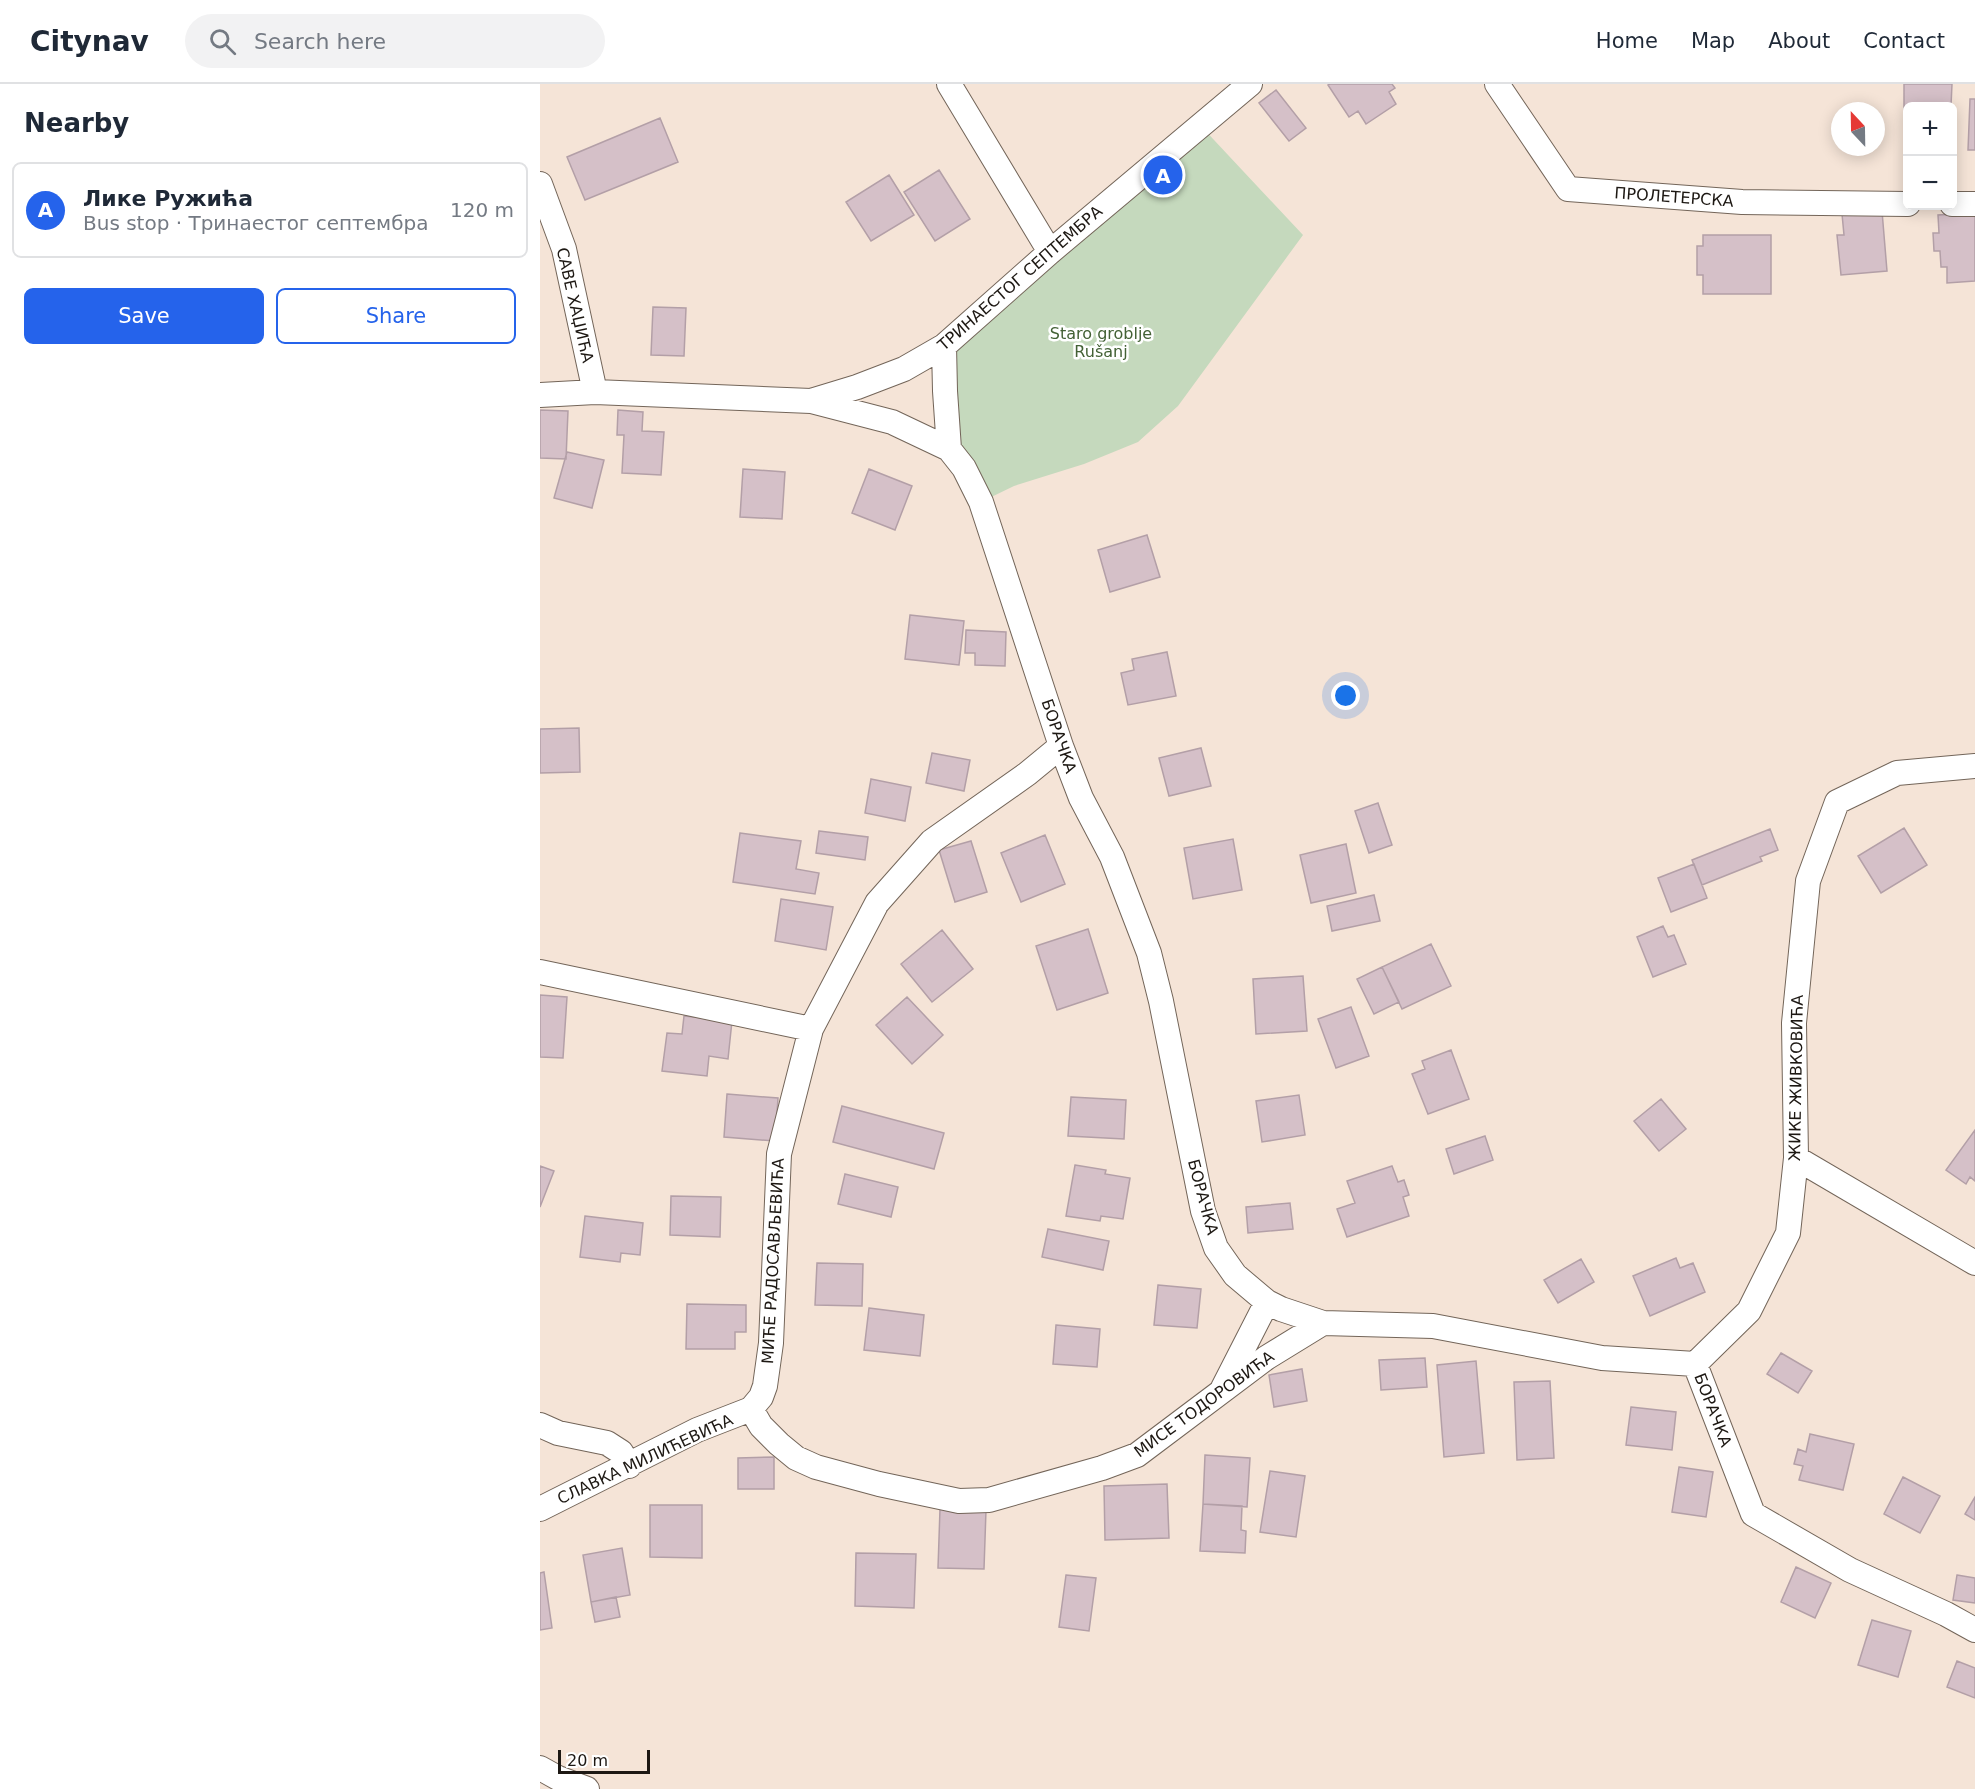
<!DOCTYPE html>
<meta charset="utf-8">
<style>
:root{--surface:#fff;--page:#f2f2f3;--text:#1f2937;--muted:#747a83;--line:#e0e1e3;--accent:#2563eb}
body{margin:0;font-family:"DejaVu Sans",sans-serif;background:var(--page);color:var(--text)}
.controls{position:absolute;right:18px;top:18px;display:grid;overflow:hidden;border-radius:9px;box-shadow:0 3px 15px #0003}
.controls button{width:54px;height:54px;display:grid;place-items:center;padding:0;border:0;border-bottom:2px solid var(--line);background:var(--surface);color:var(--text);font:30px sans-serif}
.compass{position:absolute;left:1291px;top:18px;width:54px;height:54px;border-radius:50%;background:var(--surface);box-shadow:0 3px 15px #0003;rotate:338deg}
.scale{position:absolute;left:18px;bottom:15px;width:92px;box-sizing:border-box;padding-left:6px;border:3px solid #1d1813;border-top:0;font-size:16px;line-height:21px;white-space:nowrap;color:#1d1813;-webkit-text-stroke:4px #fff;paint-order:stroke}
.you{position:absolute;left:806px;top:612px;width:21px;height:21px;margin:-15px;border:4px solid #fff;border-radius:50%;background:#1a73e8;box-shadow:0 0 0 9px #1a73e833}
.badge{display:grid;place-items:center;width:39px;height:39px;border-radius:50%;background:var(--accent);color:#fff;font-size:20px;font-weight:700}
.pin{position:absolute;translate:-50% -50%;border:3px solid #fff;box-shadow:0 2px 6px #0006}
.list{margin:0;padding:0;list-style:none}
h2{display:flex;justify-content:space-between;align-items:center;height:78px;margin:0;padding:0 24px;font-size:26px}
h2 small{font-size:20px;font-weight:400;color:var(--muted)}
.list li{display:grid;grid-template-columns:39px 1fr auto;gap:18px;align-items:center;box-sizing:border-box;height:96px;margin:0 12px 12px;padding:0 12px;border:2px solid var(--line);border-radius:9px}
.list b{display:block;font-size:22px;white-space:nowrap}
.list p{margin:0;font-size:20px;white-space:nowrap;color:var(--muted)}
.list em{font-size:20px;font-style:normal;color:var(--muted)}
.actions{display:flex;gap:12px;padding:18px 24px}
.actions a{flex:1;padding:14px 0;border:2px solid var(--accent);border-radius:9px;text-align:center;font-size:21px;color:var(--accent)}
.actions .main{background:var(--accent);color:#fff}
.icon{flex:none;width:33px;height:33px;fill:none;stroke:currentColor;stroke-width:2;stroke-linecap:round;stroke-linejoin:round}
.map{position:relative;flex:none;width:1435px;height:1705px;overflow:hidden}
header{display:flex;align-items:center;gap:36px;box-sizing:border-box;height:84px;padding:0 30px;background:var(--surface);border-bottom:2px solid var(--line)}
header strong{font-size:28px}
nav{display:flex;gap:33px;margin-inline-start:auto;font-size:21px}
.search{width:420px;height:54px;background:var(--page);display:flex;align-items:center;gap:15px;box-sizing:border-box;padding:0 21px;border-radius:33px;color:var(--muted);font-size:22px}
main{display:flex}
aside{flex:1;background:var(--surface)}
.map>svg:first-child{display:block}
.green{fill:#c5d9bd}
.building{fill:#d5c0c8;stroke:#b39fa7;stroke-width:1.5}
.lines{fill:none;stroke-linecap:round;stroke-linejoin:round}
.street-casing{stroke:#736559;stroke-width:26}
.street{stroke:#fff;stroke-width:24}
.labels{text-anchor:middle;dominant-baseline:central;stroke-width:5;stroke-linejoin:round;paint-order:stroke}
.street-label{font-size:16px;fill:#1d1813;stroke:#fff}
.park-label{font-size:16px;fill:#436135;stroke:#fff}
</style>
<header>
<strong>Citynav</strong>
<div class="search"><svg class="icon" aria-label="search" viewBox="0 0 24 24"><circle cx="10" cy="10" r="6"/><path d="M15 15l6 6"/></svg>Search here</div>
<nav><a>Home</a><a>Map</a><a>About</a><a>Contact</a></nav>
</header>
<main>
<aside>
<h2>Nearby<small></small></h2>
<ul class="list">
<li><span class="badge">A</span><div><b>Лике Ружића</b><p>Bus stop · Тринаестог септембра</p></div><em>120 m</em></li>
</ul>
<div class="actions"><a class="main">Save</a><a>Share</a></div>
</aside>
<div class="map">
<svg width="1435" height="1705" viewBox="0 0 1435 1705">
<rect width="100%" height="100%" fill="#f5e4d7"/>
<path class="green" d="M660,41L763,151L638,322L598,358L544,380L474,402L441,418L424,384L404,262Z"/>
<path class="building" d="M790,0H852L855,4L849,8L856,20L826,40L818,27L809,33L788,1Z
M1364,0H1412L1411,22H1368V64H1364Z
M736,6L766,44L749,57L719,19Z
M1430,15H1435V66H1428Z
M120,34L138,78L45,116L27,73Z
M399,86L430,135L395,157L364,108Z
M349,91L374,131L331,157L306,118Z
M1342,127L1347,187L1301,191L1297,151H1304L1302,130Z
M1435,129V197L1407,199V183H1401L1400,167H1394L1393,149H1399L1398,131Z
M1163,151H1231V210H1163V191H1157V162H1163Z
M113,223L146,224L144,272L111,271Z
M0,326L28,327L26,375L0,374Z
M78,326L103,328L102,347L124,348L121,391L82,389L84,351H77Z
M27,368L64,376L52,424L14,414Z
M203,385L245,388L242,435L200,433Z
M329,385L372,402L355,446L312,429Z
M607,451L620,493L570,508L558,466Z
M370,531L424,537L419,581L365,575Z
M426,546L466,548L465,582L435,581V569H425Z
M627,568L636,612L588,621L581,589L594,586L592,575Z
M39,644L40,688L0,689V645Z
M661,664L671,702L629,712L619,674Z
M392,669L430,676L424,707L386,699Z
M331,695L371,703L365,737L325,729Z
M838,719L852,761L829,769L815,727Z
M1364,744L1387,781L1341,809L1318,772Z
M1230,745L1238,766L1220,773L1222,777L1162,801L1152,776Z
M279,747L328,753L325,776L276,769Z
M200,749L261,757L256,785L279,789L275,810L193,798Z
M505,751L525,800L481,818L461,769Z
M693,755L702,806L653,815L644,764Z
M431,757L447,808L415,818L399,766Z
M806,760L816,809L771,819L760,771Z
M1154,780L1167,814L1131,828L1118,794Z
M834,811L840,837L792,847L787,822Z
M241,815L293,823L286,866L235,857Z
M1123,842L1128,853L1134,851L1146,880L1113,893L1097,853Z
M548,845L568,909L517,926L496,862Z
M402,846L433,885L392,918L361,880Z
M891,860L911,902L862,925L842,883Z
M842,883L859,918L834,930L817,895Z
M763,892L767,947L716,950L713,895Z
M0,911L27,913L23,974L0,973Z
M367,913L403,951L372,980L336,941Z
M811,923L829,972L796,984L778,935Z
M144,932L192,937L188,975L169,972L167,992L122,987L127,949L142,950Z
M911,966L929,1015L888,1030L872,990L885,985L882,977Z
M187,1010L238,1014L235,1057L184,1053Z
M759,1011L765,1051L722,1058L716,1017Z
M531,1013L586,1016L584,1055L528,1052Z
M1121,1015L1146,1045L1119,1067L1094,1037Z
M302,1022L404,1049L394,1085L293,1058Z
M1435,1046V1097L1430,1093L1426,1100L1406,1086Z
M945,1052L953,1076L914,1090L906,1065Z
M535,1081L566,1086L565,1090L590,1094L583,1135L561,1132L560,1137L526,1132Z
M0,1082L14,1087L0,1123Z
M852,1082L858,1098L864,1096L869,1111L863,1113L869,1132L807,1153L797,1125L815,1119L807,1097Z
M305,1090L358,1103L351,1133L298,1120Z
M131,1112L181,1113L180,1153L130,1151Z
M750,1119L753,1145L708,1149L706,1123Z
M45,1132L103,1139L100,1171L81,1169L80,1178L40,1173Z
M508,1145L569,1157L563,1186L502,1173Z
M1136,1174L1140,1184L1153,1179L1165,1208L1110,1232L1093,1192Z
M1041,1175L1054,1198L1018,1219L1004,1196Z
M277,1179L323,1180L322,1222L275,1221Z
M618,1201L661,1205L657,1244L614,1241Z
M147,1220L206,1221V1248H195V1265H146Z
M329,1224L384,1231L380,1272L324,1266Z
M516,1241L560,1245L557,1283L513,1280Z
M1241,1269L1272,1287L1258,1309L1227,1290Z
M885,1274L887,1303L841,1306L839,1276Z
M936,1277L944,1369L904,1373L897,1281Z
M762,1285L767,1317L734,1323L729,1291Z
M1010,1297L1014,1374L977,1376L974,1298Z
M1091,1323L1136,1328L1132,1366L1086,1361Z
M1270,1350L1314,1360L1303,1406L1259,1396L1263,1382L1254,1380L1258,1365L1266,1368Z
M665,1371L710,1374L707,1423L663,1420Z
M234,1373V1405H198V1374Z
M1139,1383L1173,1388L1166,1433L1132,1428Z
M730,1387L765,1392L756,1453L720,1448Z
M1363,1393L1400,1412L1380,1449L1344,1430Z
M627,1400L629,1454L565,1456L564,1402Z
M1435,1413V1436L1425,1430Z
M663,1420L702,1422L701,1446L706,1447L705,1469L660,1467Z
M110,1421H162V1474L110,1473Z
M400,1425L446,1426L444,1485L398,1484Z
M82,1464L90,1511L51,1518L43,1471Z
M316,1469L376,1470L374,1524L315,1522Z
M1256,1483L1291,1499L1275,1534L1241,1518Z
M4,1488L12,1544L0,1546V1489Z
M526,1491L556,1494L549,1547L519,1543Z
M1417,1491L1435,1494V1519L1413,1516Z
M76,1513L80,1533L55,1538L51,1518Z
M1332,1536L1371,1547L1358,1593L1318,1581Z
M1417,1577L1435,1584V1614L1407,1603Z"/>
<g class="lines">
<g class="street-casing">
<path id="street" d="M409,0L510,168
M957,0L1028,105L1202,118L1368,120
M0,100L24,165L55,308
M1412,120H1435
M404,262L405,307L409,365
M0,311L55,308L271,317L317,303L364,285L404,262L510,168L710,0
M271,317L352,338L409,365L424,384L441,418L521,662L541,714L572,773L609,869L621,917L663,1127L676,1164L695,1191L727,1218L741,1225L783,1239L893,1242L1062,1274L1155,1280
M0,888L271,945
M1256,1074L1435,1179
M1155,1280L1209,1227L1248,1149L1256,1074L1254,939L1268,797L1297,718L1357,689L1435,682
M1155,1280L1213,1430L1310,1486L1406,1530L1435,1546
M683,1304L727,1218
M211,1325L221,1342L239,1360L256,1374L276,1383L339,1400L419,1417L449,1416L562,1384L597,1371L726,1274L783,1239
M0,1341L18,1349L67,1359L81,1368L89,1382
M0,1425L157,1346L211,1325L221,1313L225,1302L231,1259L239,1070L271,945L337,819L392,757L487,690L521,662
M0,1684L18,1694L47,1705"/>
</g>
<use href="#street" class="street"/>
</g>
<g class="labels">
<g class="street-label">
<text transform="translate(1134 113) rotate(4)">ПРОЛЕТЕРСКА</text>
<text transform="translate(480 194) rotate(-41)">ТРИНАЕСТОГ СЕПТЕМБРА</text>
<text transform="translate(35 221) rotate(77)">САВЕ ХАЏИЋА</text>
<text transform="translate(519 652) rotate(71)">БОРАЧКА</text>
<text transform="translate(1256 994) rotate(-89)">ЖИКЕ ЖИВКОВИЋА</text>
<text transform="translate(663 1113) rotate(75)">БОРАЧКА</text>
<text transform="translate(233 1177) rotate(-87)">МИЋЕ РАДОСАВЉЕВИЋА</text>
<text transform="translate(664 1320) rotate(-36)">МИСЕ ТОДОРОВИЋА</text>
<text transform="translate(1173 1326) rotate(69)">БОРАЧКА</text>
<text transform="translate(105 1375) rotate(-25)">СЛАВКА МИЛИЋЕВИЋА</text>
</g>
<g class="park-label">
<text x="561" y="249">Staro groblje<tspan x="561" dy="18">Rušanj</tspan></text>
</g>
</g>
</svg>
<div class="controls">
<button>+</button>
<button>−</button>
</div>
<svg class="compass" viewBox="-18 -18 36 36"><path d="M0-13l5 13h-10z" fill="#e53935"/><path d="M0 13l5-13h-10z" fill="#747a83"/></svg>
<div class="scale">20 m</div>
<div class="you"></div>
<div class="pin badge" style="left:623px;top:91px">A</div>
</div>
</main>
